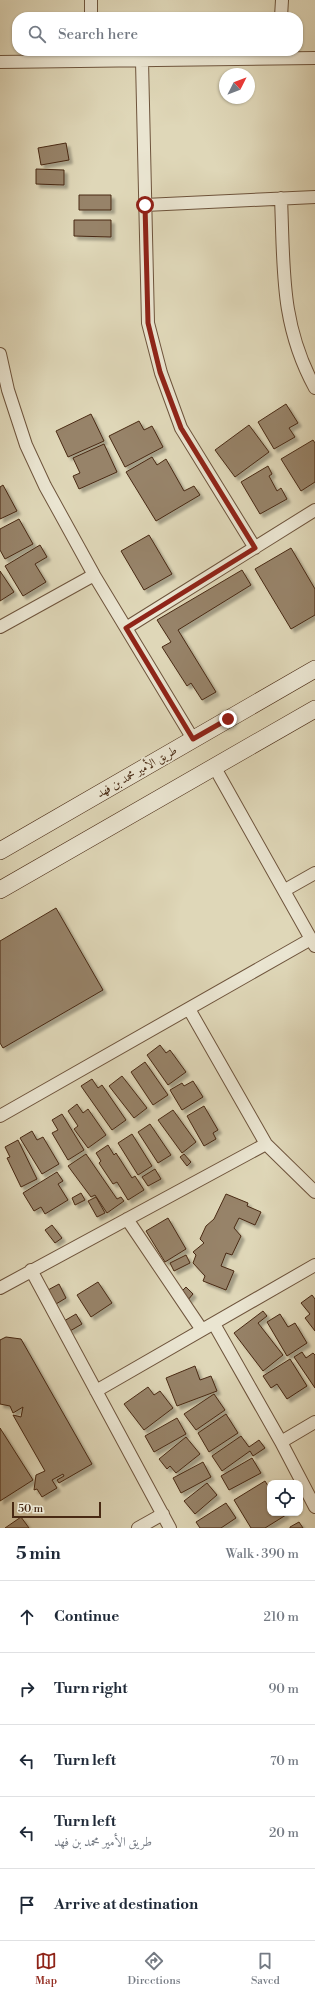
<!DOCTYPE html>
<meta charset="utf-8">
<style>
:root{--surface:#fff;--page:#f6f6f7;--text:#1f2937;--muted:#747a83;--line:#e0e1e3;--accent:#8f2418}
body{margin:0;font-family:"Libre Bodoni",Amiri,serif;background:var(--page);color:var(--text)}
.controls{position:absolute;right:12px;bottom:12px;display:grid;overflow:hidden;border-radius:8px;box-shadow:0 1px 3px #0004}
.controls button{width:36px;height:36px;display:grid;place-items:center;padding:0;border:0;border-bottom:1px solid var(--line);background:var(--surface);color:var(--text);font:20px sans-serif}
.compass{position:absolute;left:219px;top:68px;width:36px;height:36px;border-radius:50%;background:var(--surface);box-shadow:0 1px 3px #0004;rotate:48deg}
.scale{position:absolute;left:12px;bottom:10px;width:89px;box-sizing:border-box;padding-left:4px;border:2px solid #482913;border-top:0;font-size:11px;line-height:14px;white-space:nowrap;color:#482913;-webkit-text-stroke:3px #eae5d1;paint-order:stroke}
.stop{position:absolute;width:12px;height:12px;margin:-9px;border:3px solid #8f2418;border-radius:50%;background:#fff}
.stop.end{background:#8f2418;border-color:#fff;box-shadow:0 1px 4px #0008}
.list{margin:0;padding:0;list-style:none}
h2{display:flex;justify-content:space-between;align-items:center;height:52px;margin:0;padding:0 16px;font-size:17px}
h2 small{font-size:13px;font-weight:400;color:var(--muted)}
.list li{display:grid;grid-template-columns:26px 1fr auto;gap:12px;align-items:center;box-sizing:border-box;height:72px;padding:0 16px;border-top:1px solid var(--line)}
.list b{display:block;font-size:15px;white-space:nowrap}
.list p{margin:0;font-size:13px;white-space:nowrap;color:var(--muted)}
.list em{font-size:13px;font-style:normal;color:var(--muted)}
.icon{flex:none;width:22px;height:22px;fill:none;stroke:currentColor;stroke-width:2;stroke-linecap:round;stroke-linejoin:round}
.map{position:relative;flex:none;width:315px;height:1528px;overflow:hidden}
.search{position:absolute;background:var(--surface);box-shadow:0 1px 3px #0004;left:12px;right:12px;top:12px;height:44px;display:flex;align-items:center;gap:10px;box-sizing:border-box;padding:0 14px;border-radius:16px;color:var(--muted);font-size:15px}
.sheet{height:412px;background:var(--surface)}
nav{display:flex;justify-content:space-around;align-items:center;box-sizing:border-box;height:56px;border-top:1px solid var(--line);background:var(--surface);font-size:11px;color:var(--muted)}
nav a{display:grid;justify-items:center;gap:2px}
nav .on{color:var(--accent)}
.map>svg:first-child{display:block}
.building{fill:#978369;stroke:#482913;filter:url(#shadow)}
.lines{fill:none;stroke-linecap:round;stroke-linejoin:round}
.street-casing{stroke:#6e543c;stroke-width:14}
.secondary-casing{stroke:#482913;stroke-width:18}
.street{stroke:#eae5d1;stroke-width:12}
.secondary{stroke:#eae5d1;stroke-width:17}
.route{stroke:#8f2418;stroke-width:5}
.labels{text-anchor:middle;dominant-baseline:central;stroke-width:3.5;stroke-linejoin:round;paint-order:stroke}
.street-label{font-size:12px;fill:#482913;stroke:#eae5d1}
</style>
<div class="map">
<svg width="315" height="1528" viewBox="0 0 315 1528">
<defs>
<filter id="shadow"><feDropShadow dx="3.5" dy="3.5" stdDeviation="1" flood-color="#0004"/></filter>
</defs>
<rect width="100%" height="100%" fill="#dfd7b8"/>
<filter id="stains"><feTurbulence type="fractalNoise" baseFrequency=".005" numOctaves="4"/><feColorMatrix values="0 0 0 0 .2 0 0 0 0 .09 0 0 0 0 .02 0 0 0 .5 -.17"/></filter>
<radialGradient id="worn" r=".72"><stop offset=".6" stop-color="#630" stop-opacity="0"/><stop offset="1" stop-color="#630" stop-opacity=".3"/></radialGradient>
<path class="building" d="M66,143L69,160L41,165L38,148Z
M36,169L64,170V185L36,184Z
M79,195H111V210H79Z
M74,220H111V237L74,236Z
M286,404L298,423L289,428L295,437L274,449L258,422Z
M91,414L104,441L68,457L56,431Z
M139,421L144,430L152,426L163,447L125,467L109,436Z
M249,425L269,452L235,477L215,450Z
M313,440L315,443V482L301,491L281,459Z
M104,444L117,472L79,489L73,476L80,473L73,458Z
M152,457L157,465L166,459L184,491L194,486L200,495L156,521L126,472Z
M268,466L272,474L269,476L277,491L281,488L287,499L260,514L241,482Z
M3,485L17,511L0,519V487Z
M19,519L33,544L5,559L0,550V529Z
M149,535L172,574L144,590L121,551Z
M40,545L47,557L35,564L46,582L23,596L5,566Z
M291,548L315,589V615L291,629L255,569Z
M242,570L251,585L178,630L216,692L202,700L191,683L187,686L162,647L171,642L157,620Z
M0,571L14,592L0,601Z
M56,908L103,990L3,1048L0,1043V941Z
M160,1045L166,1053L170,1050L186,1072L168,1085L147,1055Z
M145,1062L168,1095L153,1105L131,1072Z
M122,1076L147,1108L134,1118L109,1086Z
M92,1079L98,1088L102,1085L126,1120L112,1130L81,1086Z
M193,1081L203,1097L182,1110L170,1090L182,1083L184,1086Z
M77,1104L83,1113L88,1109L106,1135L88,1148L74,1129L78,1126L68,1111Z
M204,1106L218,1130L213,1133L216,1139L204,1146L187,1116Z
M173,1110L196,1142L182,1153L158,1120Z
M62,1114L84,1150L68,1160L52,1133L58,1130L52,1120Z
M150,1124L171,1155L158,1163L138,1132Z
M32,1131L37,1140L43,1137L59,1164L42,1174L20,1138Z
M132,1134L152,1166L138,1175L118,1143Z
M18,1140L37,1179L21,1187L7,1158L10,1157L5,1147Z
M108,1145L114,1155L116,1153L132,1178L135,1176L144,1190L128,1200L117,1182L113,1184L99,1163L101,1161L96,1153Z
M86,1154L117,1199L121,1197L124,1201L107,1213L95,1195L91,1197L68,1166Z
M184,1154L191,1162L187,1166L180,1157Z
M155,1169L161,1179L148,1186L142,1177Z
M57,1172L63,1181L58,1184L68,1200L45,1214L41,1207L34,1211L23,1193Z
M81,1193L85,1200L75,1205L72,1198Z
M226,1194L248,1203L247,1206L261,1212L255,1225L239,1218L234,1228L241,1236L232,1255L226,1253L221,1266L234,1271L226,1290L203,1281L205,1276L193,1263L196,1255L193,1252L204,1243L200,1239L206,1226L214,1219Z
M96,1197L105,1213L97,1217L88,1201Z
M168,1218L186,1249L165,1262L146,1231Z
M52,1225L62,1238L55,1243L45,1230Z
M186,1255L190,1263L174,1271L170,1263Z
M98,1282L112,1303L91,1317L77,1295Z
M59,1284L66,1298L56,1304L48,1290Z
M186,1287L193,1294L187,1301L179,1294Z
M312,1295L315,1299V1331L305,1318L310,1314L301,1303Z
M263,1311L267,1316L258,1323L283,1355L263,1371L234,1333Z
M76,1314L82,1324L70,1331L64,1321Z
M280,1314L288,1327L295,1323L307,1343L287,1356L267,1322Z
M6,1337L21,1339L92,1464L59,1483L57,1480L64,1476L63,1474L52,1480L57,1488L42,1497L37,1489L34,1490L36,1475L45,1471L13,1415L21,1417L23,1407L13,1413L10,1406L0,1404V1340Z
M302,1352L306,1358L313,1353L315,1355V1388L294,1357Z
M290,1359L307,1386L287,1399L277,1384L271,1388L263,1376Z
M195,1366L200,1380L211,1376L217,1391L177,1406L166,1378Z
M148,1387L154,1395L160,1391L173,1408L144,1430L124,1404Z
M214,1394L225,1410L196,1430L184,1414Z
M226,1414L238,1433L209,1452L198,1433Z
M177,1418L186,1434L154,1452L145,1436Z
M0,1428L33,1480L0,1501Z
M241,1436L249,1447L259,1440L265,1448L253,1456L250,1451L222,1471L212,1456Z
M186,1437L200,1454L176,1473L170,1466L167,1469L159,1459Z
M252,1458L261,1473L229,1490L221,1476Z
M203,1462L211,1477L181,1493L173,1478Z
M265,1481L270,1489V1513H284L286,1515L265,1528H251L234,1500Z
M207,1483L217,1495L195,1514L184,1501Z
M226,1503L236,1518L221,1528H200L196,1522Z
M21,1517L29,1528H5Z
M299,1522L303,1528H290V1527Z"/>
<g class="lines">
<g class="street-casing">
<path id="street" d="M91,0V17
M281,17L282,0
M142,61L148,323L161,373L181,428L255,548
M0,62L315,58
M281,198C284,269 280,324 315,388
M145,205L315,197
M0,354L8,390L26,445L45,486L94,575L193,739
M0,627L94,575
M126,628L315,510
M215,768L315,946
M285,890L315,873
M189,1009L266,1144L315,1192
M0,1116L311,939
M127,1219L202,1330
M31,1270L170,1528
M0,1288L266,1144
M214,1324L281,1442L315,1422
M96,1391L315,1265
M281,1442L315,1507
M138,1528L163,1514"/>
</g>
<g class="secondary-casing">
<path id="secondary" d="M0,851L315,669
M0,890L315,709"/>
</g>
<use href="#street" class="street"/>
<use href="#secondary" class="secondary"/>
</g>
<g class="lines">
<path class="route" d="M145,205L148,323L160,372L181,428L255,548L126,628L193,739L228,719"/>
</g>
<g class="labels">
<g class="street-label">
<text transform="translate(137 772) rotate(-30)">طريق الأمير محمد بن فهد</text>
</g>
</g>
<rect width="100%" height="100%" filter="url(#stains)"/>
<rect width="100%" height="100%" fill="url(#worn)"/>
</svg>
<div class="controls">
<button><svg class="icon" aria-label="locate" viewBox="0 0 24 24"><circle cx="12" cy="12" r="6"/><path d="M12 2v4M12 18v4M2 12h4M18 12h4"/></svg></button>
</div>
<svg class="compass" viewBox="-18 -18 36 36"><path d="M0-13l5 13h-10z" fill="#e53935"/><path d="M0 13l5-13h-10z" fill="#747a83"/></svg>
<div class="scale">50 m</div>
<div class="stop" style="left:145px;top:205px"></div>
<div class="stop end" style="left:228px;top:719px"></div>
<div class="search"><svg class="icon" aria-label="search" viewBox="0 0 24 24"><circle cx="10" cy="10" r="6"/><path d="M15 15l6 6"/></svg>Search here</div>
</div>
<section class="sheet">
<h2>5 min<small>Walk · 390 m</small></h2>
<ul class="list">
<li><svg class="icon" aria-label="ahead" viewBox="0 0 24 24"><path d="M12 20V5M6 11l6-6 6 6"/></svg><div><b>Continue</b></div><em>210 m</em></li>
<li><svg class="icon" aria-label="right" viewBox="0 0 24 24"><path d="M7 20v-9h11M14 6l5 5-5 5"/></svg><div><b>Turn right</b></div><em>90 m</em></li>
<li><svg class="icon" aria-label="left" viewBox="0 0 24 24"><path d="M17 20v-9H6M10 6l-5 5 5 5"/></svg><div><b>Turn left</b></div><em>70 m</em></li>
<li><svg class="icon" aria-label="left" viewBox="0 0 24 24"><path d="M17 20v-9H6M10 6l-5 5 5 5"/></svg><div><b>Turn left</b><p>طريق الأمير محمد بن فهد</p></div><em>20 m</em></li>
<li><svg class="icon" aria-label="arrive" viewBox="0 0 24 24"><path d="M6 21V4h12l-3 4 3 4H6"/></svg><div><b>Arrive at destination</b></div></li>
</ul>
</section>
<nav>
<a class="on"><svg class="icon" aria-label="map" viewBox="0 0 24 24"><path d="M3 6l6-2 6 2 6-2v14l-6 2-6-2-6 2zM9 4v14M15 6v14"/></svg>Map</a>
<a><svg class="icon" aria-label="directions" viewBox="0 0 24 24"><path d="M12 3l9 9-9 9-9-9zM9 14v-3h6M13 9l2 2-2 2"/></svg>Directions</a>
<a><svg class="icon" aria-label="saved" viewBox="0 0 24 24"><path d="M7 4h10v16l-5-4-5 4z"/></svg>Saved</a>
</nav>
